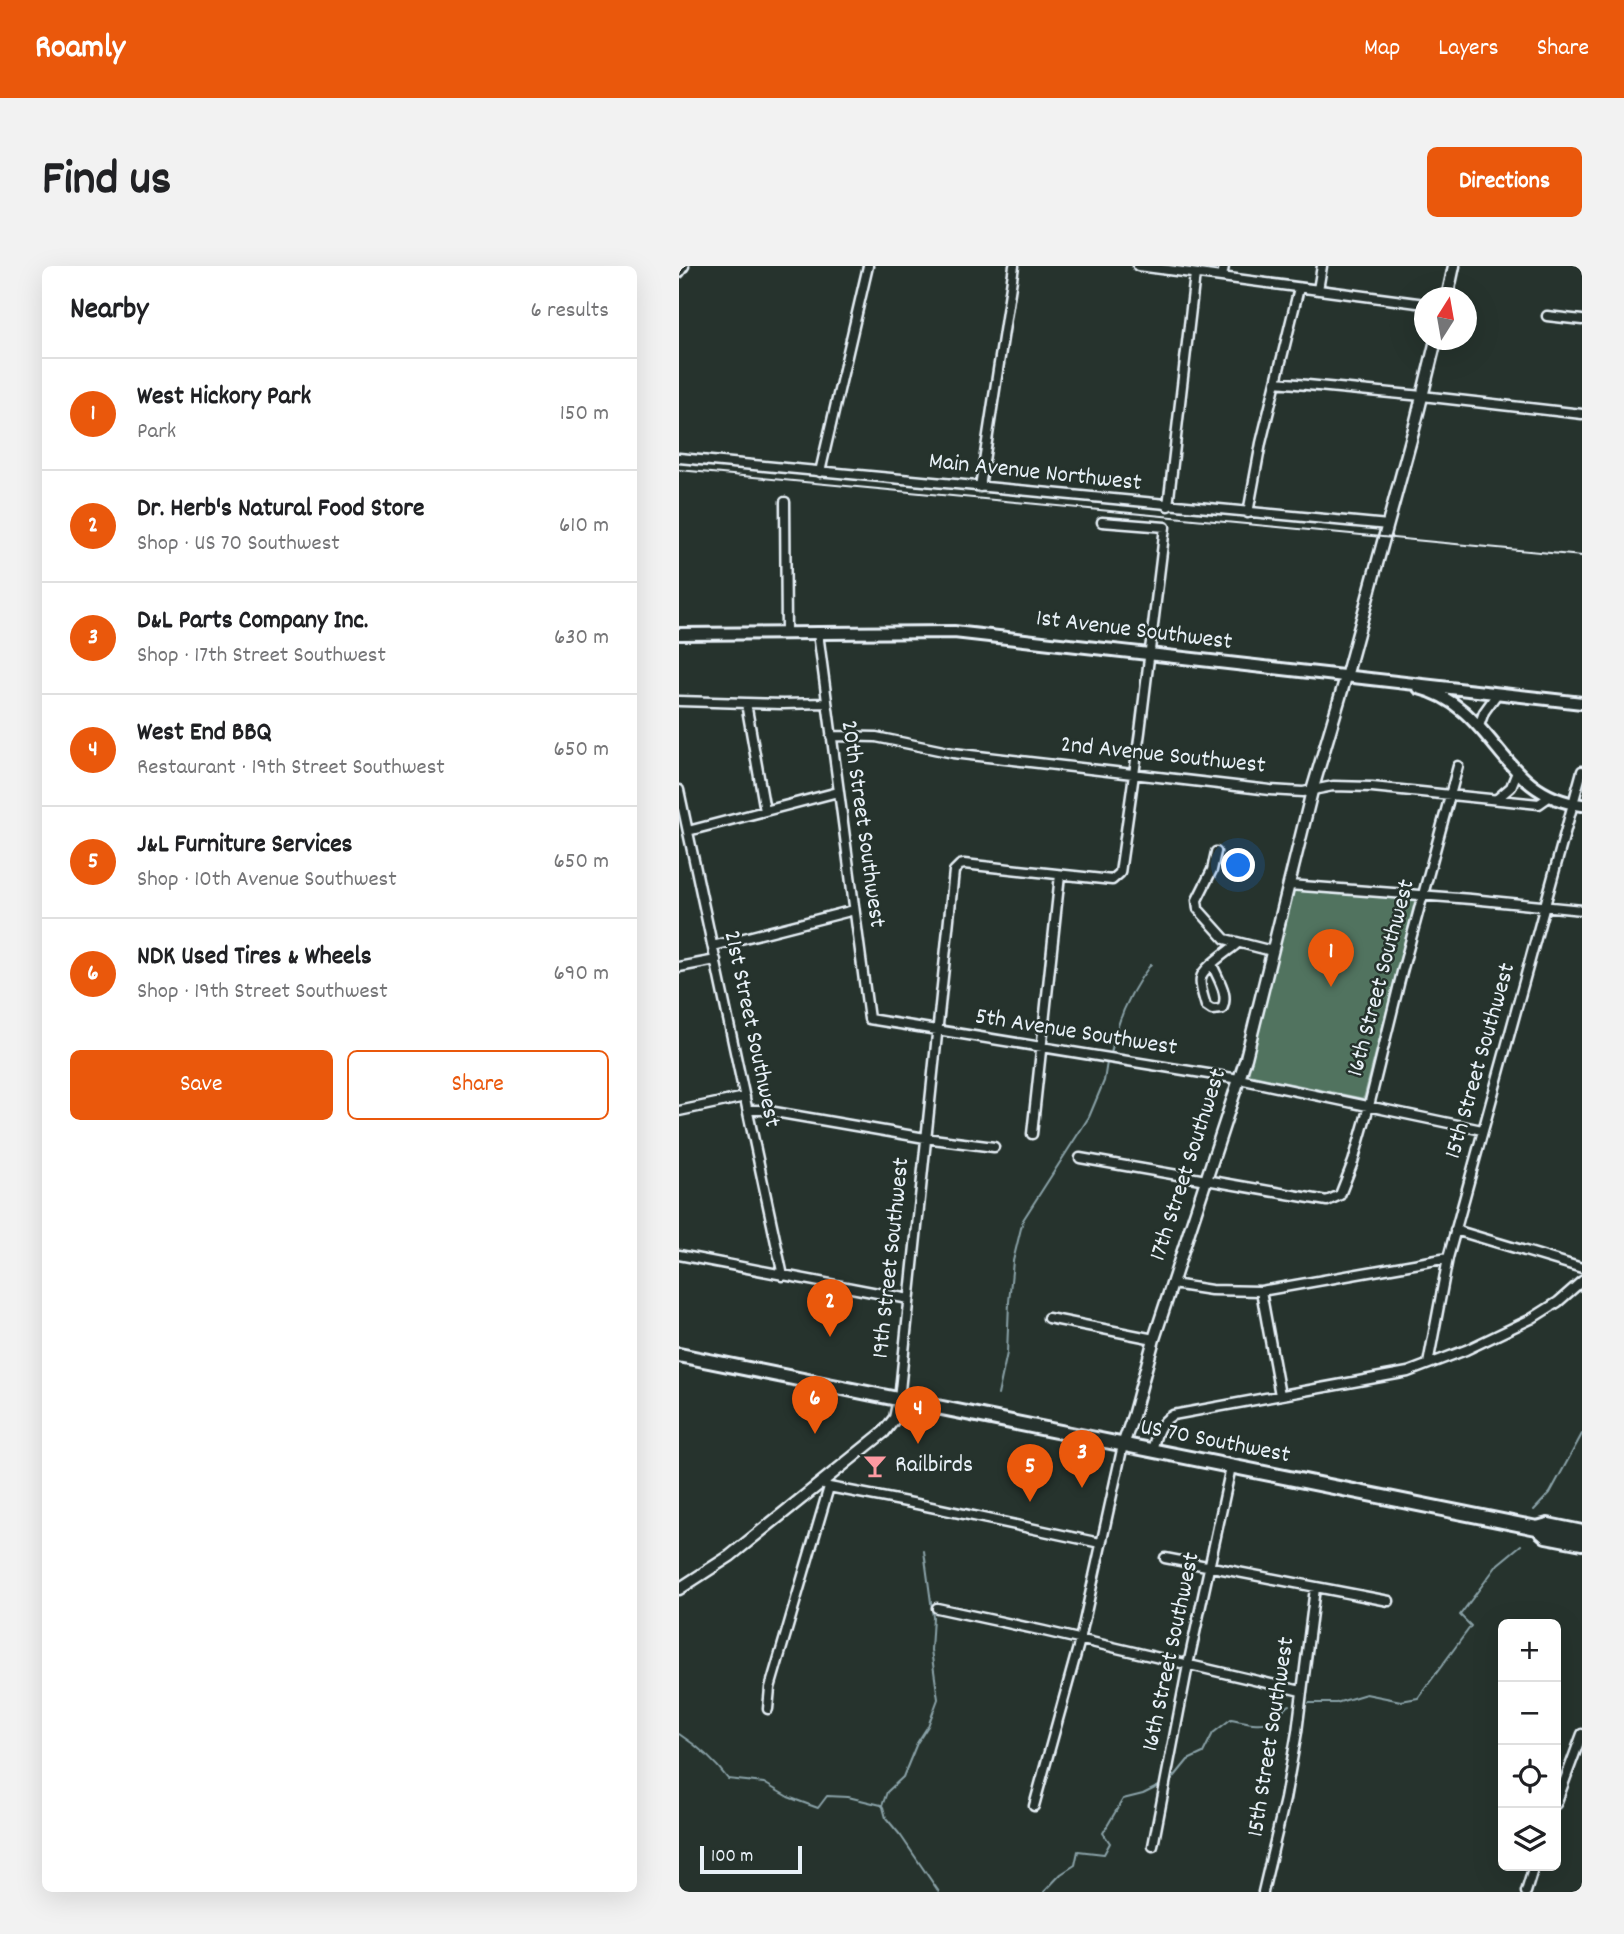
<!DOCTYPE html>
<meta charset="utf-8">
<style>
:root{--surface:#fff;--page:#f2f2f2;--text:#202124;--muted:#757577;--line:#e0e0e0;--accent:#ea580c}
body{margin:0;font-family:Dekko,sans-serif;background:var(--page);color:var(--text)}
.controls{position:absolute;right:21px;bottom:21px;display:grid;overflow:hidden;border-radius:10px;box-shadow:0 7px 28px #0002}
.controls button{width:63px;height:63px;display:grid;place-items:center;padding:0;border:0;border-bottom:2px solid var(--line);background:var(--surface);color:var(--text);font:35px sans-serif}
.compass{position:absolute;left:735px;top:21px;width:63px;height:63px;border-radius:50%;background:var(--surface);box-shadow:0 7px 28px #0002;rotate:11deg}
.scale{position:absolute;left:21px;bottom:18px;width:102px;box-sizing:border-box;padding-left:7px;border:4px solid #e8f1f8;border-top:0;font-size:19px;line-height:24px;white-space:nowrap;color:#e8f1f8;-webkit-text-stroke:5px #26332d;paint-order:stroke}
.you{position:absolute;left:560px;top:600px;width:24px;height:24px;margin:-18px;border:5px solid #fff;border-radius:50%;background:#1a73e8;box-shadow:0 0 0 10px #1a73e833}
.badge{display:grid;place-items:center;width:46px;height:46px;border-radius:50%;background:var(--accent);color:#fff;font-size:23px;font-weight:700}
.pin{position:absolute;translate:-50% -58px;filter:drop-shadow(0 2px 4px #0008)}
.pin::after{content:'';position:absolute;top:37px;width:24px;height:21px;background:inherit;clip-path:polygon(0 0,100% 0,50% 100%)}
.list{margin:0;padding:0;list-style:none}
h2{display:flex;justify-content:space-between;align-items:center;height:91px;margin:0;padding:0 28px;font-size:30px}
h2 small{font-size:23px;font-weight:400;color:var(--muted)}
.list li{display:grid;grid-template-columns:46px 1fr auto;gap:21px;align-items:center;box-sizing:border-box;height:112px;padding:0 28px;border-top:2px solid var(--line)}
.list b{display:block;font-size:26px;white-space:nowrap}
.list p{margin:0;font-size:23px;white-space:nowrap;color:var(--muted)}
.list em{font-size:23px;font-style:normal;color:var(--muted)}
.actions{display:flex;gap:14px;padding:21px 28px}
.actions a{flex:1;padding:16px 0;border:2px solid var(--accent);border-radius:10px;text-align:center;font-size:24px;color:var(--accent)}
.actions .main{background:var(--accent);color:#fff}
.icon{flex:none;width:38px;height:38px;fill:none;stroke:currentColor;stroke-width:2;stroke-linecap:round;stroke-linejoin:round}
.map{position:relative;flex:none;width:903px;height:1626px;overflow:hidden;border-radius:10px}
header{display:flex;align-items:center;gap:42px;box-sizing:border-box;height:98px;padding:0 35px;background:var(--accent);color:#fff}
header strong{font-size:33px}
nav{display:flex;gap:38px;margin-inline-start:auto;font-size:24px}
.intro{display:flex;align-items:center;justify-content:space-between;box-sizing:border-box;height:168px;padding:0 42px}
h1{margin:0;font-size:49px}
.button{padding:18px 32px;border-radius:10px;background:var(--accent);color:#fff;font-size:24px;font-weight:700}
main{display:flex;gap:42px;padding:0 42px}
aside{flex:1;background:var(--surface);border-radius:10px;box-shadow:0 7px 28px #0002}
.map>svg:first-child{display:block}
.green{fill:#51735e;stroke:#9cb2ab;stroke-width:2}
.lines{fill:none;stroke-linecap:round;stroke-linejoin:round}
.stream{stroke:#8aa2a8;stroke-width:2}
.minor-casing{stroke:#e8f1f8;stroke-width:13}
.tertiary-casing{stroke:#e8f1f8;stroke-width:15}
.secondary-casing{stroke:#e8f1f8;stroke-width:16}
.primary-casing{stroke:#e8f1f8;stroke-width:18}
.minor{stroke:#26332d;stroke-width:8}
.tertiary{stroke:#26332d;stroke-width:10}
.secondary{stroke:#26332d;stroke-width:10}
.primary{stroke:#26332d;stroke-width:12}
.rail{stroke:#e8f1f8;stroke-width:2}
.labels{text-anchor:middle;dominant-baseline:central;stroke-width:5;stroke-linejoin:round;paint-order:stroke}
.street-label{font-size:24px;fill:#e8f1f8;stroke:#26332d}
.poi-label{font-size:24px;fill:#e8f1f8;stroke:#26332d;text-anchor:start}
</style>
<header>
<strong>Roamly</strong>
<nav><a>Map</a><a>Layers</a><a>Share</a></nav>
</header>
<div class="intro"><h1>Find us</h1><a class="button">Directions</a></div>
<main>
<aside>
<h2>Nearby<small>6 results</small></h2>
<ul class="list">
<li><span class="badge">1</span><div><b>West Hickory Park</b><p>Park</p></div><em>150 m</em></li>
<li><span class="badge">2</span><div><b>Dr. Herb's Natural Food Store</b><p>Shop · US 70 Southwest</p></div><em>610 m</em></li>
<li><span class="badge">3</span><div><b>D&amp;L Parts Company Inc.</b><p>Shop · 17th Street Southwest</p></div><em>630 m</em></li>
<li><span class="badge">4</span><div><b>West End BBQ</b><p>Restaurant · 19th Street Southwest</p></div><em>650 m</em></li>
<li><span class="badge">5</span><div><b>J&amp;L Furniture Services</b><p>Shop · 10th Avenue Southwest</p></div><em>650 m</em></li>
<li><span class="badge">6</span><div><b>NDK Used Tires &amp; Wheels</b><p>Shop · 19th Street Southwest</p></div><em>690 m</em></li>
</ul>
<div class="actions"><a class="main">Save</a><a>Share</a></div>
</aside>
<div class="map">
<svg width="903" height="1626" viewBox="0 0 903 1626">
<rect width="100%" height="100%" fill="#26332d"/>
<filter id="ink" filterUnits="userSpaceOnUse"><feTurbulence type="fractalNoise" baseFrequency=".0143" numOctaves="2"/><feDisplacementMap in="SourceGraphic" scale="14" xChannelSelector="R" yChannelSelector="G"/><feConvolveMatrix kernelMatrix="1 2 1 2 8 2 1 2 1" color-interpolation-filters="sRGB"/></filter>
<g filter="url(#ink)">
<path class="green" d="M613,624L737,632L685,833L569,809Z"/>
<g class="lines">
<path class="stream" d="M432,788C438,753 451,725 472,698
M319,1129L328,1087L330,1036L334,995L344,954L410,851L425,815L428,796
M855,1244L871,1227L903,1168
M630,1437H657L687,1428L722,1435L739,1432L792,1360L781,1349L819,1298L842,1279
M0,1468C20,1481 35,1494 49,1513L85,1517L109,1531L139,1542L148,1530L169,1531L202,1539
M491,1516L509,1494L524,1487L534,1467L552,1453C564,1455 582,1461 593,1454C600,1449 603,1442 611,1439
M203,1540L208,1526L224,1511L238,1477L249,1460L259,1433L252,1384L254,1351L245,1285
M204,1541L207,1552L222,1570L260,1626
M365,1626L382,1608L396,1599L399,1585L425,1588L431,1577L424,1567L444,1533L464,1528L480,1520"/>
<g class="minor-casing">
<path id="minor" d="M459,0L746,38
M0,7L5,0
M543,11L545,0
M639,24L643,0
M868,50L903,54
M597,116L743,130L903,148
M0,192L709,259
M141,206L189,0
M301,221L335,0
M106,236L107,367
M489,240L516,8
M569,247L582,177L620,22
M139,367L190,753L560,813L803,864
M0,435L104,438L147,437
M67,437L86,545
M800,460L805,446L818,428
M152,470L197,471L274,487L591,524L624,526L654,520L693,521L860,538L870,531
M0,524L104,1010
M818,533L832,521L838,506
M9,565L159,526
M537,586L533,604L518,634L519,643L546,673L593,685
M610,619L792,633L903,644
M34,680L175,644
M533,698C538,712 551,728 543,743L533,744L527,740C525,732 520,720 522,712C524,701 550,685 559,677
M0,701L37,694
M70,844H84L246,872L315,881
M0,845L66,831
M353,868L381,609
M401,892L648,935L661,929L674,896L690,840L723,706L779,500
M776,964L903,1002
M0,989L230,1033
M493,1018L532,1024L582,1025L769,992
M582,1025L601,1129
M369,1052L475,1073
M749,1098L769,992L903,505
M220,1134L275,605L281,599L285,598L433,614L441,607L461,466L486,261L423,256
M473,1185C477,1169 479,1157 494,1149L729,1106L787,1084L852,1053L879,1036L903,1015
M143,1216L150,1221L238,1238L421,1277
M486,1292L710,1335
M258,1342L365,1365L622,1425
M89,1443L91,1422L150,1221
M877,1538L903,1468
M355,1540L401,1374L444,1179
M474,1580L509,1399L552,1201
M584,1626L606,1533L618,1466L636,1322
M847,1626L855,1600"/>
</g>
<g class="tertiary-casing">
<path id="tertiary" d="M768,32L775,0
M444,1179L454,1150L475,1073L567,792L633,525L667,411L736,159L757,74
M0,1323L51,1290L205,1166L216,1152L220,1134"/>
</g>
<g class="secondary-casing">
<path id="secondary" d="M0,368L275,366L903,437
M740,422C817,441 821,530 903,539"/>
</g>
<g class="primary-casing">
<path id="primary" d="M0,1089L858,1262L867,1270L903,1277
M858,1262L869,1259L903,1266"/>
</g>
<use href="#minor" class="minor"/>
<use href="#tertiary" class="tertiary"/>
<use href="#secondary" class="secondary"/>
<use href="#primary" class="primary"/>
<path class="rail" d="M0,204L903,290"/>
</g>
</g>
<defs>
<g id="bar-bare" transform="scale(1.89)"><path d="M-6-5H6L.8 .8V4.5H3.5V6h-7V4.5H-.8V.8Z" fill="#ff9aa2" stroke="#26332d" stroke-width="2.5" paint-order="stroke"/></g>
</defs>
<g fill-rule="evenodd">
<use href="#bar-bare" x="196" y="1200"/>
</g>
<g class="labels">
<g class="street-label">
<text transform="translate(356 207) rotate(6)">Main Avenue Northwest</text>
<text transform="translate(455 365) rotate(7)">1st Avenue Southwest</text>
<text transform="translate(484 490) rotate(6)">2nd Avenue Southwest</text>
<text transform="translate(183 558) rotate(82)">20th Street Southwest</text>
<text transform="translate(703 712) rotate(-75)">16th Street Southwest</text>
<text transform="translate(72 763) rotate(78)">21st Street Southwest</text>
<text transform="translate(397 767) rotate(9)">5th Avenue Southwest</text>
<text transform="translate(802 795) rotate(-74)">15th Street Southwest</text>
<text transform="translate(510 899) rotate(-72)">17th Street Southwest</text>
<text transform="translate(213 992) rotate(-84)">19th Street Southwest</text>
<text transform="translate(536 1176) rotate(11)">US 70 Southwest</text>
<text transform="translate(493 1386) rotate(-78)">16th Street Southwest</text>
<text transform="translate(593 1471) rotate(-81)">15th Street Southwest</text>
</g>
<g class="poi-label">
<text x="216" y="1200">Railbirds</text>
</g>
</g>
</svg>
<div class="controls">
<button>+</button>
<button>−</button>
<button><svg class="icon" aria-label="locate" viewBox="0 0 24 24"><circle cx="12" cy="12" r="6"/><path d="M12 2v4M12 18v4M2 12h4M18 12h4"/></svg></button>
<button><svg class="icon" aria-label="layers" viewBox="0 0 24 24"><path d="M12 4l9 5-9 5-9-5zM3 14l9 5 9-5"/></svg></button>
</div>
<svg class="compass" viewBox="-18 -18 36 36"><path d="M0-13l5 13h-10z" fill="#e53935"/><path d="M0 13l5-13h-10z" fill="#757577"/></svg>
<div class="scale">100 m</div>
<div class="you"></div>
<div class="pin badge" style="left:652px;top:721px">1</div>
<div class="pin badge" style="left:151px;top:1071px">2</div>
<div class="pin badge" style="left:403px;top:1222px">3</div>
<div class="pin badge" style="left:239px;top:1178px">4</div>
<div class="pin badge" style="left:351px;top:1236px">5</div>
<div class="pin badge" style="left:136px;top:1168px">6</div>
</div>
</main>
